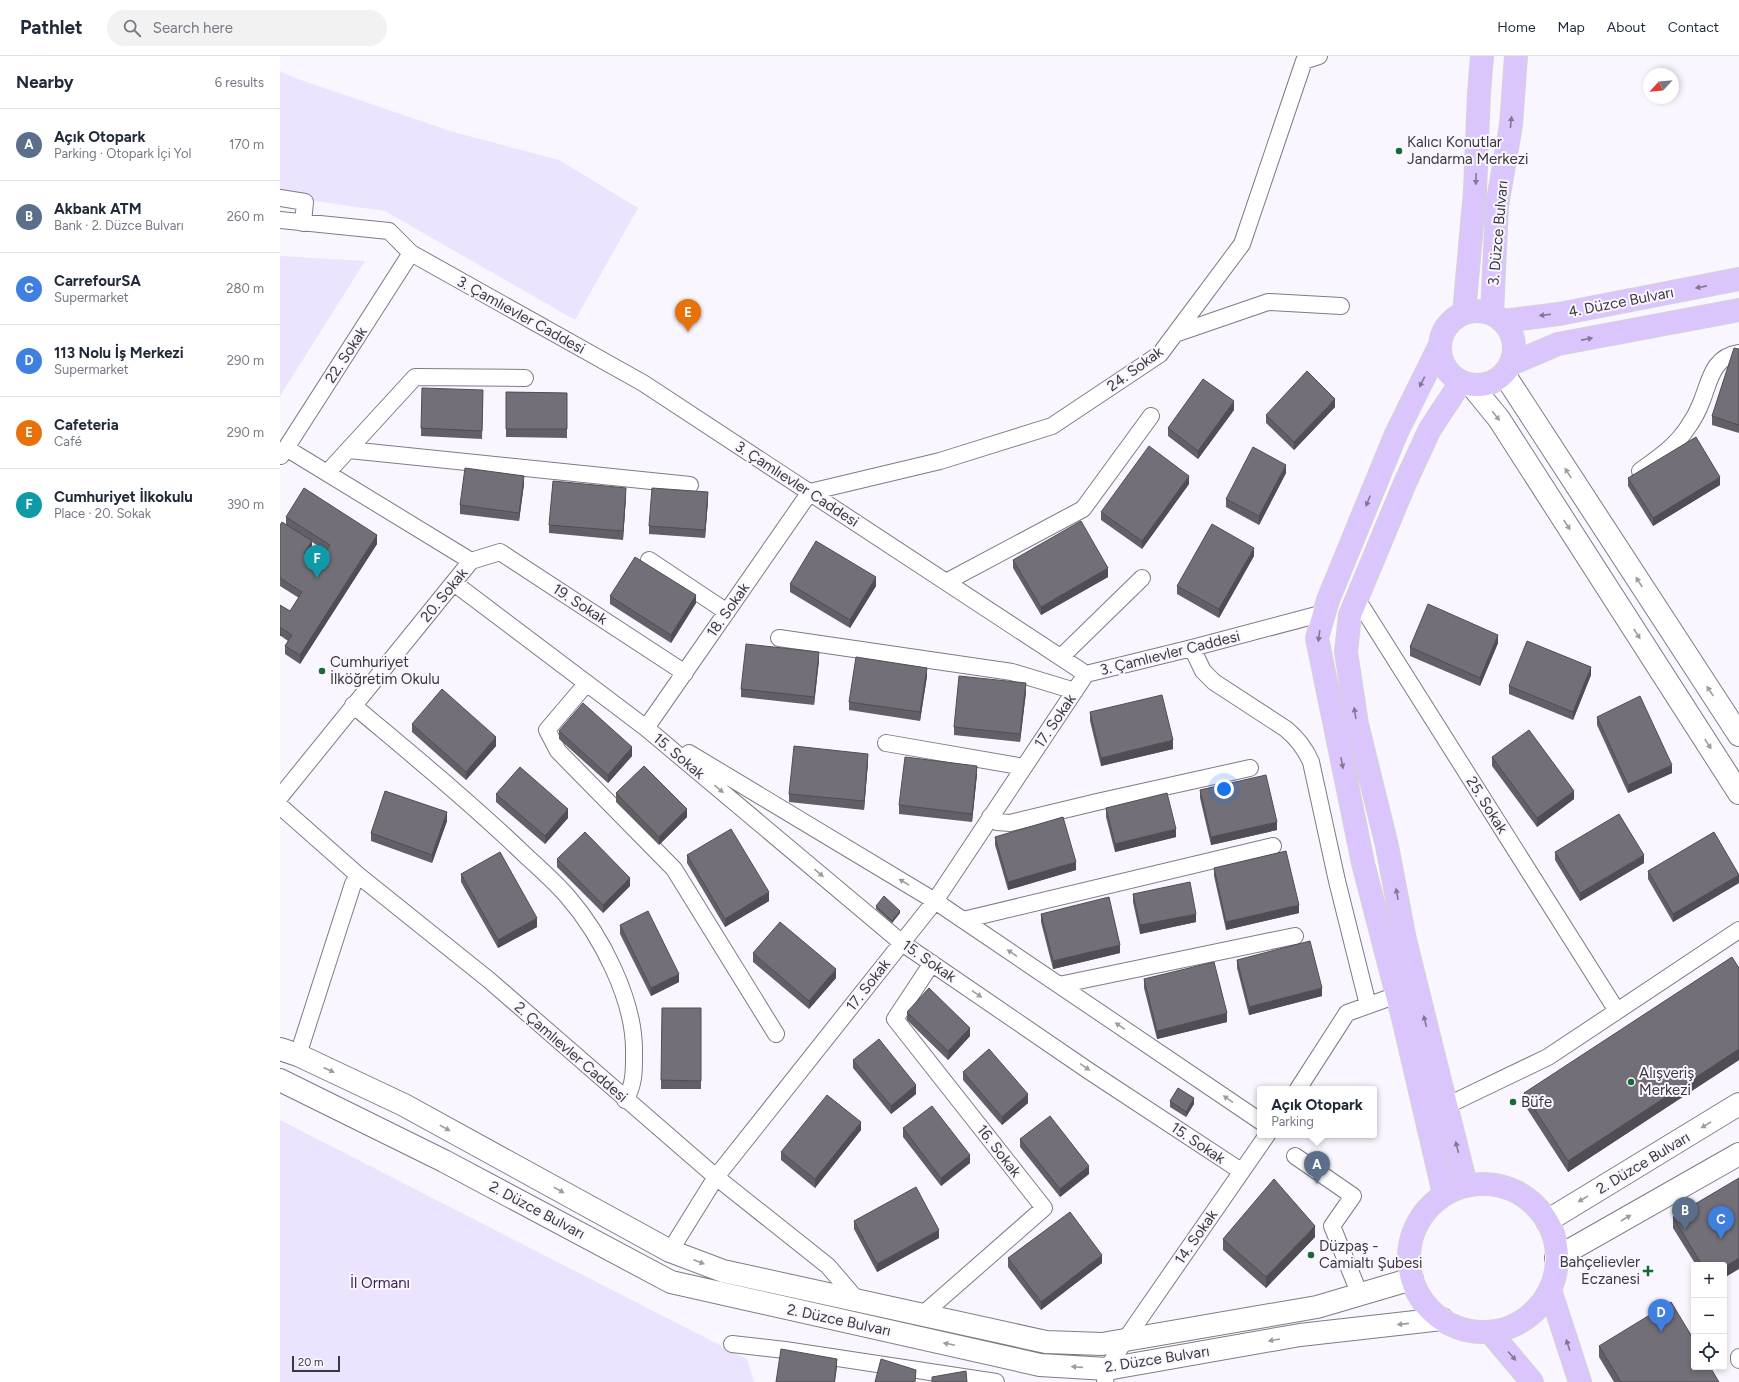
<!DOCTYPE html>
<meta charset="utf-8">
<style>
:root{--surface:#fff;--page:#f2f2f3;--text:#1f2937;--muted:#747a83;--line:#e0e1e3;--accent:#196837}
body{margin:0;font-family:Figtree,sans-serif;background:var(--page);color:var(--text)}
.controls{position:absolute;right:12px;bottom:12px;display:grid;overflow:hidden;border-radius:4px;box-shadow:0 2px 6px #0003}
.controls button{width:36px;height:36px;display:grid;place-items:center;padding:0;border:0;border-bottom:1px solid var(--line);background:var(--surface);color:var(--text);font:20px sans-serif}
.compass{position:absolute;left:1363px;top:12px;width:36px;height:36px;border-radius:50%;background:var(--surface);box-shadow:0 2px 6px #0003;rotate:244deg}
.scale{position:absolute;left:12px;bottom:10px;width:48px;box-sizing:border-box;padding-left:4px;border:2px solid #3b393d;border-top:0;font-size:11px;line-height:14px;white-space:nowrap;color:#3b393d;-webkit-text-stroke:3px #f9f6ff;paint-order:stroke}
.you{position:absolute;left:944px;top:733px;width:14px;height:14px;margin:-10px;border:3px solid #fff;border-radius:50%;background:#1a73e8;box-shadow:0 0 0 6px #1a73e833}
.badge{display:grid;place-items:center;width:26px;height:26px;border-radius:50%;background:var(--accent);color:#fff;font-size:13px;font-weight:700}
.pin{position:absolute;translate:-50% -33px;filter:drop-shadow(0 1px 2px #0008)}
.pin::after{content:'';position:absolute;top:21px;width:14px;height:12px;background:inherit;clip-path:polygon(0 0,100% 0,50% 100%)}
.popup{position:absolute;left:977px;top:1030px;width:120px;height:52px;box-sizing:border-box;display:grid;place-content:center;border-radius:4px;background:var(--surface);filter:drop-shadow(0 1px 3px #0005);font-size:13px;white-space:nowrap;color:var(--muted)}
.popup b{font-size:15px;color:var(--text)}
.popup::after{content:'';position:absolute;left:50%;top:100%;margin-left:-8px;border:8px solid transparent;border-top-color:var(--surface)}
.list{margin:0;padding:0;list-style:none}
h2{display:flex;justify-content:space-between;align-items:center;height:52px;margin:0;padding:0 16px;font-size:17px}
h2 small{font-size:13px;font-weight:400;color:var(--muted)}
.list li{display:grid;grid-template-columns:26px 1fr auto;gap:12px;align-items:center;box-sizing:border-box;height:72px;padding:0 16px;border-top:1px solid var(--line)}
.list b{display:block;font-size:15px;white-space:nowrap}
.list p{margin:0;font-size:13px;white-space:nowrap;color:var(--muted)}
.list em{font-size:13px;font-style:normal;color:var(--muted)}
.icon{flex:none;width:22px;height:22px;fill:none;stroke:currentColor;stroke-width:2;stroke-linecap:round;stroke-linejoin:round}
.map{position:relative;flex:none;width:1459px;height:1326px;overflow:hidden}
header{display:flex;align-items:center;gap:24px;box-sizing:border-box;height:56px;padding:0 20px;background:var(--surface);border-bottom:1px solid var(--line)}
header strong{font-size:19px}
nav{display:flex;gap:22px;margin-inline-start:auto;font-size:14px}
.search{width:280px;height:36px;background:var(--page);display:flex;align-items:center;gap:10px;box-sizing:border-box;padding:0 14px;border-radius:22px;color:var(--muted);font-size:15px}
main{display:flex}
aside{flex:1;background:var(--surface)}
.map>svg:first-child{display:block}
.green{fill:#ece3fe}
.lines{fill:none;stroke-linecap:round;stroke-linejoin:round}
.street-casing{stroke:#7f7b84;stroke-width:18}
.secondary-casing{stroke:#7f7b84;stroke-width:24}
.primary-casing{stroke:#d4d3d4;stroke-width:24}
.street{stroke:#fff;stroke-width:16}
.secondary{stroke:#fff;stroke-width:22}
.primary{stroke:#dbc5fd;stroke-width:22}
.wall{fill:#625f67;fill-rule:evenodd}
.shaded-wall{fill:#504e54}
.building{fill:#726f78;stroke:#504e54}
.oneway{fill:#837893}
.oneway2{fill:#9d9c9e}
.poi-dot{fill:#196837;stroke:#f9f6ff;stroke-width:1.5}
.labels{text-anchor:middle;dominant-baseline:central;stroke-width:4;stroke-linejoin:round;paint-order:stroke}
.poi-label{font-size:15px;fill:#3b393d;stroke:#f9f6ff;text-anchor:start}
.street-label{font-size:15px;fill:#3b393d;stroke:#f9f6ff}
.park-label{font-size:15px;fill:#3a2159;stroke:#f9f6ff}
</style>
<header>
<strong>Pathlet</strong>
<div class="search"><svg class="icon" aria-label="search" viewBox="0 0 24 24"><circle cx="10" cy="10" r="6"/><path d="M15 15l6 6"/></svg>Search here</div>
<nav><a>Home</a><a>Map</a><a>About</a><a>Contact</a></nav>
</header>
<main>
<aside>
<h2>Nearby<small>6 results</small></h2>
<ul class="list">
<li><span class="badge" style="background:#5c6f8a">A</span><div><b>Açık Otopark</b><p>Parking · Otopark İçi Yol</p></div><em>170 m</em></li>
<li><span class="badge" style="background:#5c6f8a">B</span><div><b>Akbank ATM</b><p>Bank · 2. Düzce Bulvarı</p></div><em>260 m</em></li>
<li><span class="badge" style="background:#3f7fe0">C</span><div><b>CarrefourSA</b><p>Supermarket</p></div><em>280 m</em></li>
<li><span class="badge" style="background:#3f7fe0">D</span><div><b>113 Nolu İş Merkezi</b><p>Supermarket</p></div><em>290 m</em></li>
<li><span class="badge" style="background:#e8710a">E</span><div><b>Cafeteria</b><p>Café</p></div><em>290 m</em></li>
<li><span class="badge" style="background:#0f9aa8">F</span><div><b>Cumhuriyet İlkokulu</b><p>Place · 20. Sokak</p></div><em>390 m</em></li>
</ul>
</aside>
<div class="map">
<svg width="1459" height="1326" viewBox="0 0 1459 1326">
<rect width="100%" height="100%" fill="#f9f6ff"/>
<path class="green" d="M0,15L15,22L170,75L279,104L358,152L295,264L105,155L0,140Z
M0,200L85,205L0,340Z
M0,1064L467,1303L474,1326H0Z"/>
<g class="lines">
<g class="street-casing">
<path id="street" d="M0,142L25,146L23,167
M0,164L109,175L131,197L363,327L806,618L912,592L1044,557
M895,278L988,246L1061,250
M69,394L410,429
M1,400L131,197
M1360,415C1378,402 1396,390 1408,371C1413,364 1418,355 1421,347C1430,325 1432,301 1459,297
M47,417L135,321L245,322
M369,504L447,556
M191,505L220,496L405,617
M666,526L803,453L871,360
M174,527L366,672L622,887L809,1015L961,1115
M1077,543L1337,955
M499,582L732,616L795,635
M912,592L923,615L934,626L1006,673C1018,683 1025,692 1031,706L1057,825L1088,949
M781,601L862,522
M307,627L267,674L278,695L394,813L496,978
M73,649C131,698 190,746 245,799C259,812 275,826 288,841C321,879 354,943 354,994C354,1013 355,1028 345,1044
M366,672L530,436L660,405L772,370L880,298L962,188L1024,5L1039,0
M606,687L744,711
M409,697L655,845L980,1065
M0,741L191,505L6,392
M0,750L78,819L209,924L436,1121L548,1210L578,1245
M710,761L717,766L730,767L817,746L970,712
M683,864L993,790
M779,929L1015,880
M18,999L73,828L78,819
M1018,1033L1067,957L1117,939
M1166,1050L1268,1001L1459,874
M1015,1100L1073,1140L1052,1170L1080,1239
M390,1195L436,1121L655,845L806,618
M642,1259L764,1152L615,963L652,907
M452,1288L505,1294L716,1326
M1459,1301V1304
M825,1326L827,1313L845,1284L987,1079"/>
</g>
<g class="secondary-casing">
<path id="secondary" d="M1224,318L1459,679
M1192,330L1219,363L1459,737
M0,993L18,999L124,1049L390,1195L443,1215L766,1286L822,1288L1037,1251L1132,1223
M0,1024L164,1105L391,1226L760,1309L827,1313L1020,1279L1162,1263
M1267,1165L1459,1048
M1276,1202L1459,1098"/>
</g>
<g class="primary-casing">
<path id="primary" d="M1160 292a37 37 0 1 1 74 0a37 37 0 1 1-74 0Z
M1184,257L1195,135L1199,37L1202,0
M1212,258L1217,150L1231,69L1236,0
M1222,265L1279,258L1459,223
M1159,291L1116,378L1048,544L1037,582L1083,807L1123,962L1164,1138
M1231,308L1278,288L1459,254
M1181,326L1150,373L1125,427L1070,559L1066,596L1077,668L1107,790L1125,884L1186,1129
M1129 1202a74 74 0 1 1 148 0a74 74 0 1 1-148 0Z
M1270,1234L1300,1326
M1210,1276L1252,1326"/>
</g>
<use href="#street" class="street"/>
<use href="#secondary" class="secondary"/>
<use href="#primary" class="primary"/>
</g>
<path class="wall" d="M1459,293V377L1432,369V360Z
M226,336L287,337V382L226,381Z
M203,343L202,383L141,380V372Z
M1055,351L1014,394L986,367V359Z
M954,354L918,403L888,380V372Z
M1006,417L979,469L946,451V443Z
M1348,422L1440,429L1373,470L1348,430Z
M244,428L239,465L180,458V449Z
M909,428L862,493L821,464V456Z
M346,440L343,484L269,477V469Z
M428,444L425,482L369,478V470Z
M6,461L97,488L20,608L5,598V590L8,585L1,580H0V549L10,555L19,542L0,530V469H6ZM32,486L46,495L39,506L28,499L32,494Z
M974,500L939,562L897,538V530Z
M733,504L828,521L761,559L733,512Z
M510,528L596,530L570,572L510,536Z
M330,540L416,547L391,587L330,548Z
M1218,587L1200,630L1130,600V591Z
M539,604L534,649L461,641V633Z
M1311,619L1293,664L1229,638V630Z
M647,620L640,665L569,654V646Z
M746,636L740,686L674,679V671Z
M810,656L893,693L821,710L810,665Z
M1317,661L1392,717L1348,737L1317,669Z
M132,668L216,690L186,724L132,676Z
M279,675L352,700L328,727L279,683Z
M1212,701L1294,743L1257,771L1212,710Z
M588,706L584,754L509,746V738Z
M697,718L692,766L619,758V749Z
M920,734L997,774L931,789L920,742Z
M336,737L407,761L379,789L336,746Z
M216,738L288,762L265,788L216,746Z
M826,752L896,781L835,796L826,761Z
M167,765L152,807L91,785V777Z
M715,781L796,814L728,834L715,789Z
M1275,796L1364,807L1300,845L1275,804Z
M407,799L489,845L445,871L407,807Z
M277,803L350,830L323,857L277,811Z
M934,812L1019,857L946,874L934,820Z
M1368,815L1459,818V827L1393,866L1368,823Z
M181,818L257,871L218,892L181,826Z
M853,838L916,866L860,878L853,846Z
M596,850L620,857L612,867L596,853Z
M761,858L840,897L773,913L761,866Z
M340,869L399,926L371,940L340,878Z
M473,897L556,922L529,953L473,906Z
M957,904L1042,940L969,959L957,912Z
M1459,912V1004L1288,1116L1244,1048V1037Z
M864,923L947,966L877,983L864,932Z
M421,952V1033H381V1024Z
M627,956L690,980L668,1004L627,964Z
M573,1004L636,1038L611,1058L573,1012Z
M683,1016L748,1047L722,1069L683,1024Z
M890,1045L914,1048L906,1061L890,1051Z
M623,1072L690,1107L661,1130L623,1081Z
M581,1074L535,1132L501,1104V1096Z
M740,1083L809,1118L780,1141L740,1091Z
M1393,1161L1444,1209H1416L1393,1172Z
M574,1165L659,1182L597,1216L574,1173Z
M1035,1181L986,1232L943,1194V1183Z
M728,1202L822,1207L761,1254L728,1211Z
M1319,1290L1439,1326H1334L1319,1301Z"/>
<path class="shaded-wall" d="M1055,343V351L1014,394V386Z
M954,345V354L918,403V395Z
M1006,409V417L979,469V460Z
M244,420V428L239,465V457Z
M909,420V428L862,493V485Z
M1440,421V429L1373,470V462Z
M346,432V440L343,484V475Z
M428,436V444L425,482V474Z
M97,479V488L20,608V599Z
M32,485V494L24,505V497Z
M974,492V500L939,562V553Z
M828,512V521L761,559V551Z
M596,521V530L570,572V564Z
M416,539V547L391,587V579Z
M0,572H1V580H0Z
M1218,579V587L1200,630V622Z
M539,596V604L534,649V641Z
M1311,611V619L1293,664V656Z
M647,612V620L640,665V656Z
M746,627V636L740,686V678Z
M216,681V690L186,724V716Z
M893,684V693L821,710V702Z
M352,691V700L328,727V719Z
M588,698V706L584,754V745Z
M1392,709V717L1348,737V729Z
M697,710V718L692,766V758Z
M1294,735V743L1257,771V762Z
M288,753V762L265,788V780Z
M407,753V761L379,789V781Z
M167,756V765L152,807V799Z
M997,766V774L931,789V781Z
M896,773V781L835,796V788Z
M1364,799V807L1300,845V837Z
M796,806V814L728,834V826Z
M1459,819V827L1393,866V858Z
M350,822V830L323,857V849Z
M489,836V845L445,871V863Z
M1019,849V857L946,874V866Z
M620,855V857L612,867V865Z
M916,858V866L860,878V869Z
M257,862V871L218,892V884Z
M840,889V897L773,913V905Z
M556,913V922L529,953V945Z
M399,918V926L371,940V932Z
M1042,932V940L969,959V951Z
M947,957V966L877,983V975Z
M690,972V980L668,1004V995Z
M1459,993V1004L1288,1116V1105Z
M636,1029V1038L611,1058V1050Z
M748,1038V1047L722,1069V1061Z
M914,1042V1048L906,1061V1056Z
M581,1066V1074L535,1132V1123Z
M690,1099V1107L661,1130V1122Z
M809,1110V1118L780,1141V1133Z
M1035,1170V1181L986,1232V1221Z
M659,1174V1182L597,1216V1208Z
M822,1199V1207L761,1254V1246Z
M1459,1202V1213L1444,1222V1211Z
M557,1303V1311L555,1326H554Z"/>
<path class="building" d="M1454,292L1459,293V369L1432,360Z
M1027,315L1055,343L1014,386L986,359Z
M923,323L954,345L918,395L888,372Z
M142,332L203,334L202,375L141,372Z
M226,336L287,337V373H226Z
M1416,381L1440,421L1373,462L1348,422Z
M869,390L909,420L862,485L821,456Z
M973,391L1006,409L979,460L946,443Z
M185,412L244,420L239,457L180,449Z
M273,425L346,432L343,475L269,469Z
M24,432L97,479L20,599L5,590L12,579L1,572H0V549L10,555L22,536L0,522V469L2,466L32,485L24,497L39,506L50,489L6,461Z
M372,432L428,436L425,474L369,470Z
M801,465L828,512L761,551L733,504Z
M932,468L974,492L939,553L897,530Z
M536,485L596,521L570,564L510,528Z
M355,501L416,539L391,579L330,540Z
M1148,548L1218,579L1200,622L1130,591Z
M1247,585L1311,611L1293,656L1229,630Z
M466,588L539,596L534,641L461,633Z
M576,601L647,612L640,656L569,646Z
M679,620L746,627L740,678L674,671Z
M162,633L216,681L186,716L132,668Z
M882,639L893,684L821,702L810,656Z
M1360,640L1392,709L1348,729L1317,661Z
M303,647L352,691L328,719L279,675Z
M1249,674L1294,735L1257,762L1212,701Z
M514,690L588,698L584,745L509,738Z
M625,701L697,710L692,758L619,749Z
M364,710L407,753L379,781L336,737Z
M240,711L288,753L265,780L216,738Z
M986,719L997,766L931,781L920,734Z
M105,735L167,756L152,799L91,777Z
M887,737L896,773L835,788L826,752Z
M1339,758L1364,799L1300,837L1275,796Z
M783,761L796,806L728,826L715,781Z
M451,773L489,836L445,863L407,799Z
M305,776L350,822L323,849L277,803Z
M1434,776L1459,819L1393,858L1368,815Z
M1006,795L1019,849L946,866L934,812Z
M220,796L257,862L218,884L181,818Z
M910,826L916,858L860,869L853,838Z
M604,840L620,855L612,865L596,850Z
M829,841L840,889L773,905L761,858Z
M368,855L399,918L371,932L340,869Z
M500,866L556,913L529,945L473,897Z
M1030,885L1042,932L969,951L957,904Z
M1452,901L1459,912V993L1288,1105L1244,1037Z
M934,906L947,957L877,975L864,923Z
M649,932L690,972L668,995L627,956Z
M382,952H421V1025L381,1024Z
M599,983L636,1029L611,1050L573,1004Z
M709,993L748,1038L722,1061L683,1016Z
M898,1032L914,1042L906,1056L890,1045Z
M547,1039L581,1066L535,1123L501,1096Z
M652,1050L690,1099L661,1122L623,1072Z
M770,1060L809,1110L780,1133L740,1083Z
M1459,1122V1202L1444,1211V1209H1422L1393,1161Z
M994,1123L1035,1170L986,1221L943,1183Z
M636,1131L659,1174L597,1208L574,1165Z
M790,1156L822,1199L761,1246L728,1202Z
M1391,1246L1414,1284V1311H1430L1439,1326H1341L1319,1290Z
M501,1293L557,1303L554,1326H496Z
M601,1303L636,1314L635,1326H595Z
M686,1315L687,1326H652V1321Z"/>
<defs><path id="oneway-solid" d="M-6-.8H1V-3.2L6.5 0L1 3.2V.8H-6Z"/></defs>
<g class="oneway">
<use href="#oneway-solid" transform="translate(1231 66) rotate(-84)"/>
<use href="#oneway-solid" transform="translate(1196 123) rotate(92)"/>
<use href="#oneway-solid" transform="translate(1421 231) rotate(169)"/>
<use href="#oneway-solid" transform="translate(1265 259) rotate(173)"/>
<use href="#oneway-solid" transform="translate(1307 283) rotate(-11)"/>
<use href="#oneway-solid" transform="translate(1142 326) rotate(117)"/>
<use href="#oneway-solid" transform="translate(1088 445) rotate(112)"/>
<use href="#oneway-solid" transform="translate(1039 580) rotate(98)"/>
<use href="#oneway-solid" transform="translate(1075 657) rotate(-99)"/>
<use href="#oneway-solid" transform="translate(1062 707) rotate(79)"/>
<use href="#oneway-solid" transform="translate(1117 838) rotate(-101)"/>
<use href="#oneway-solid" transform="translate(1145 965) rotate(-104)"/>
<use href="#oneway-solid" transform="translate(1177 1091) rotate(-104)"/>
<use href="#oneway-solid" transform="translate(1288 1289) rotate(-108)"/>
<use href="#oneway-solid" transform="translate(1232 1300) rotate(49)"/>
</g>
<g class="oneway2">
<use href="#oneway-solid" transform="translate(1216 360) rotate(52)"/>
<use href="#oneway-solid" transform="translate(1288 417) rotate(-123)"/>
<use href="#oneway-solid" transform="translate(1287 469) rotate(57)"/>
<use href="#oneway-solid" transform="translate(1359 526) rotate(-123)"/>
<use href="#oneway-solid" transform="translate(1357 578) rotate(57)"/>
<use href="#oneway-solid" transform="translate(1430 635) rotate(-123)"/>
<use href="#oneway-solid" transform="translate(1428 688) rotate(57)"/>
<use href="#oneway-solid" transform="translate(439 733) rotate(40)"/>
<use href="#oneway-solid" transform="translate(539 817) rotate(40)"/>
<use href="#oneway-solid" transform="translate(624 826) rotate(-149)"/>
<use href="#oneway-solid" transform="translate(732 897) rotate(-146)"/>
<use href="#oneway-solid" transform="translate(697 938) rotate(34)"/>
<use href="#oneway-solid" transform="translate(840 970) rotate(-146)"/>
<use href="#oneway-solid" transform="translate(805 1011) rotate(34)"/>
<use href="#oneway-solid" transform="translate(49 1014) rotate(25)"/>
<use href="#oneway-solid" transform="translate(948 1043) rotate(-146)"/>
<use href="#oneway-solid" transform="translate(1426 1069) rotate(149)"/>
<use href="#oneway-solid" transform="translate(165 1072) rotate(29)"/>
<use href="#oneway-solid" transform="translate(279 1134) rotate(29)"/>
<use href="#oneway-solid" transform="translate(1303 1143) rotate(149)"/>
<use href="#oneway-solid" transform="translate(1346 1162) rotate(-30)"/>
<use href="#oneway-solid" transform="translate(419 1206) rotate(21)"/>
<use href="#oneway-solid" transform="translate(1123 1268) rotate(174)"/>
<use href="#oneway-solid" transform="translate(994 1284) rotate(170)"/>
<use href="#oneway-solid" transform="translate(669 1288) rotate(-168)"/>
<use href="#oneway-solid" transform="translate(797 1311) rotate(-176)"/>
</g>
<g class="poi-dot">
<circle cx="1119" cy="95" r="4"/>
<circle cx="42" cy="615" r="4"/>
<circle cx="1351" cy="1026" r="4"/>
<circle cx="1233" cy="1046" r="4"/>
<circle cx="1031" cy="1199" r="4"/>
<path d="M1366 1209h4v4h4v4h-4v4h-4v-4h-4v-4h4z"/>
</g>
<g class="labels">
<g class="poi-label">
<text x="1127" y="86">Kalıcı Konutlar<tspan x="1127" dy="17">Jandarma Merkezi</tspan></text>
<text x="50" y="606">Cumhuriyet<tspan x="50" dy="17">İlköğretim Okulu</tspan></text>
<text x="1359" y="1017">Alışveriş<tspan x="1359" dy="17">Merkezi</tspan></text>
<text x="1241" y="1046">Büfe</text>
<text x="1039" y="1190">Düzpaş -<tspan x="1039" dy="17">Camialtı Şubesi</tspan></text>
<text x="1360" y="1206" text-anchor="end">Bahçelievler<tspan x="1360" dy="17">Eczanesi</tspan></text>
</g>
<g class="street-label">
<text transform="translate(1218 177) rotate(-85)">3. Düzce Bulvarı</text>
<text transform="translate(1341 246) rotate(-11)">4. Düzce Bulvarı</text>
<text transform="translate(241 259) rotate(29)">3. Çamlıevler Caddesi</text>
<text transform="translate(66 299) rotate(-57)">22. Sokak</text>
<text transform="translate(855 313) rotate(-36)">24. Sokak</text>
<text transform="translate(517 428) rotate(33)">3. Çamlıevler Caddesi</text>
<text transform="translate(164 539) rotate(-51)">20. Sokak</text>
<text transform="translate(300 548) rotate(33)">19. Sokak</text>
<text transform="translate(448 554) rotate(-55)">18. Sokak</text>
<text transform="translate(890 597) rotate(-14)">3. Çamlıevler Caddesi</text>
<text transform="translate(775 665) rotate(-56)">17. Sokak</text>
<text transform="translate(399 700) rotate(40)">15. Sokak</text>
<text transform="translate(1207 749) rotate(58)">25. Sokak</text>
<text transform="translate(649 905) rotate(35)">15. Sokak</text>
<text transform="translate(588 929) rotate(-52)">17. Sokak</text>
<text transform="translate(291 996) rotate(41)">2. Çamlıevler Caddesi</text>
<text transform="translate(918 1087) rotate(34)">15. Sokak</text>
<text transform="translate(719 1095) rotate(52)">16. Sokak</text>
<text transform="translate(1363 1107) rotate(-31)">2. Düzce Bulvarı</text>
<text transform="translate(257 1154) rotate(28)">2. Düzce Bulvarı</text>
<text transform="translate(916 1181) rotate(-55)">14. Sokak</text>
<text transform="translate(559 1264) rotate(12)">2. Düzce Bulvarı</text>
<text transform="translate(877 1303) rotate(-9)">2. Düzce Bulvarı</text>
</g>
<g class="park-label">
<text x="100" y="1227">İl Ormanı</text>
</g>
</g>
</svg>
<div class="controls">
<button>+</button>
<button>−</button>
<button><svg class="icon" aria-label="locate" viewBox="0 0 24 24"><circle cx="12" cy="12" r="6"/><path d="M12 2v4M12 18v4M2 12h4M18 12h4"/></svg></button>
</div>
<svg class="compass" viewBox="-18 -18 36 36"><path d="M0-13l5 13h-10z" fill="#e53935"/><path d="M0 13l5-13h-10z" fill="#747a83"/></svg>
<div class="scale">20 m</div>
<div class="you"></div>
<div class="pin badge" style="left:1037px;top:1128px;background:#5c6f8a">A</div>
<div class="popup"><b>Açık Otopark</b>Parking</div>
<div class="pin badge" style="left:1405px;top:1174px;background:#5c6f8a">B</div>
<div class="pin badge" style="left:1441px;top:1183px;background:#3f7fe0">C</div>
<div class="pin badge" style="left:1381px;top:1276px;background:#3f7fe0">D</div>
<div class="pin badge" style="left:408px;top:276px;background:#e8710a">E</div>
<div class="pin badge" style="left:37px;top:522px;background:#0f9aa8">F</div>
</div>
</main>
